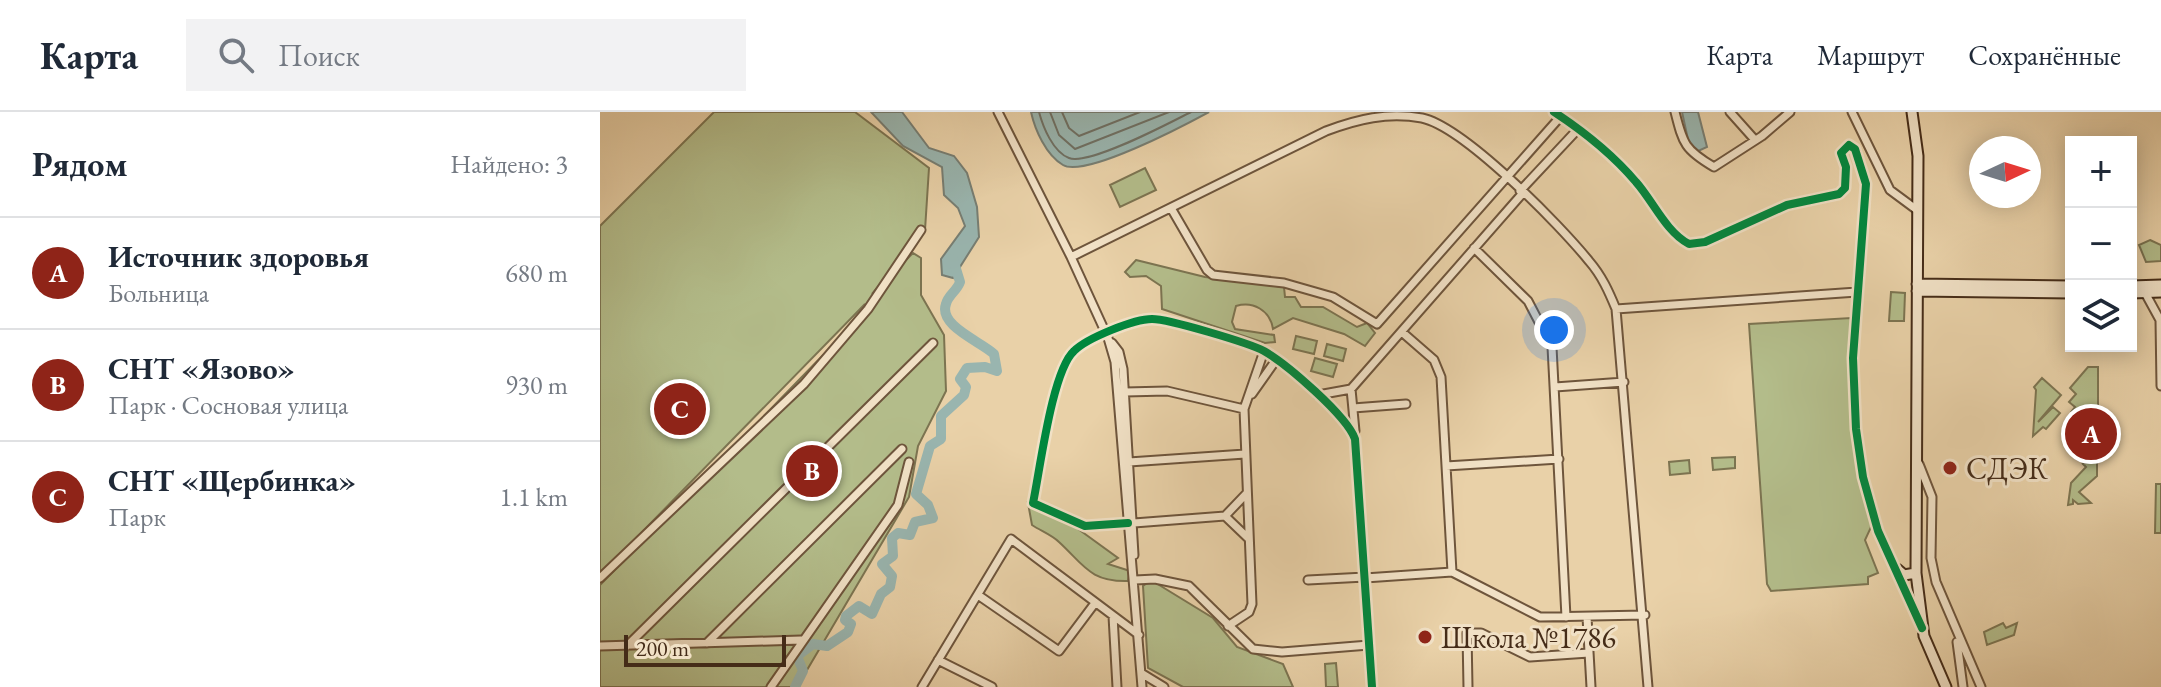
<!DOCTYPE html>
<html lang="ru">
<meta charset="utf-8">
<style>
:root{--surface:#fff;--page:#f2f2f3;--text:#1f2937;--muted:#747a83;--line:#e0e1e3;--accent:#8f2418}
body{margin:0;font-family:"EB Garamond",serif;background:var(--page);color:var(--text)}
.controls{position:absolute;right:24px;top:24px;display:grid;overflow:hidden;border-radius:0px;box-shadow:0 4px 20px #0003}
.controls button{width:72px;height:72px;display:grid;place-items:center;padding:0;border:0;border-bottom:2px solid var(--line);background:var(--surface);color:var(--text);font:40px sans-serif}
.compass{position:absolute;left:1369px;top:24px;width:72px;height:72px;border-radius:50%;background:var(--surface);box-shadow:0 4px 20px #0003;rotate:86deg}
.scale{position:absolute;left:24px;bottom:20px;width:162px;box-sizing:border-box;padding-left:8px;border:4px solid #452c18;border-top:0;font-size:22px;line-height:28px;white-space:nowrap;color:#452c18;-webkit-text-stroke:6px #f1e1c6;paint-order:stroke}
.you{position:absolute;left:954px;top:218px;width:28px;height:28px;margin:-20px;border:6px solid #fff;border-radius:50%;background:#1a73e8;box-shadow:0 0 0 12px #1a73e833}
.badge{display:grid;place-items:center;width:52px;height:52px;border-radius:50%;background:var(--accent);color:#fff;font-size:26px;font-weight:700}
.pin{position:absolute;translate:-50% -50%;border:4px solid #fff;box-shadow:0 2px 8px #0006}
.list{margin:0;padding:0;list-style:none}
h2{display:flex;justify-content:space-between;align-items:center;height:104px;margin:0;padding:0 32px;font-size:34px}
h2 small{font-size:26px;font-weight:400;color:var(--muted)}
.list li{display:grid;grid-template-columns:52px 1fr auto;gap:24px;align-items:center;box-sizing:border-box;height:112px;padding:0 32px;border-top:2px solid var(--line)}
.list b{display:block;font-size:30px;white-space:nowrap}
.list p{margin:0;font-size:26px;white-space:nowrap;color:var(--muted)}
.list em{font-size:26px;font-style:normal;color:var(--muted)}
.icon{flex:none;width:44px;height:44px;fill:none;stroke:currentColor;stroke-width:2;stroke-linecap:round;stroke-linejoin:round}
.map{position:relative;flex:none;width:1561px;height:575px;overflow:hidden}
header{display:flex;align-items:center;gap:48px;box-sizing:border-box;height:112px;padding:0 40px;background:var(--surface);border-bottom:2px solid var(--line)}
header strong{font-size:38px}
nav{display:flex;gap:44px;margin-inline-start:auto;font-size:28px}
.search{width:560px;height:72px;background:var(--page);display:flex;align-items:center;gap:20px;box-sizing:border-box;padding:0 28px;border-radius:0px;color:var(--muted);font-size:30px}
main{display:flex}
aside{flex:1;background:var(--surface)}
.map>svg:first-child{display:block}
.green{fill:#b3bc8a;stroke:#7c7451;stroke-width:2}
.water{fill:#99b5af;stroke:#777e73;stroke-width:2}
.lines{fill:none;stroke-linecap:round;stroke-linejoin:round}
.shore{stroke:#6f7064;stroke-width:2}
.river{stroke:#99b5af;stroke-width:10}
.minor-casing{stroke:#6e553c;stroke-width:11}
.secondary-casing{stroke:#452c18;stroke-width:13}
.minor{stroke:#f1e1c6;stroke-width:7}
.secondary{stroke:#f1e1c6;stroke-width:9}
.cycleway-casing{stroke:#f1e1c6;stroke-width:13}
.cycleway{stroke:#00873e;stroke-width:8}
.poi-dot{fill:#8f2418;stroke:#f1e1c6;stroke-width:3}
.labels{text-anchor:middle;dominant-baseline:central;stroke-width:6;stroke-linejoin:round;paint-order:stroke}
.poi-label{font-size:30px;fill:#452c18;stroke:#f1e1c6;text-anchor:start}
</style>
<header>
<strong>Карта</strong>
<div class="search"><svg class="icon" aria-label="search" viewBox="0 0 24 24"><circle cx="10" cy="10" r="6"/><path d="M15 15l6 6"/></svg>Поиск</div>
<nav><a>Карта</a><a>Маршрут</a><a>Сохранённые</a></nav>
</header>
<main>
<aside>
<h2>Рядом<small>Найдено: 3</small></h2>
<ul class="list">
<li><span class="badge">A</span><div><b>Источник здоровья</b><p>Больница</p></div><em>680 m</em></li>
<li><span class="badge">B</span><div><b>СНТ «Язово»</b><p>Парк · Сосновая улица</p></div><em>930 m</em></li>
<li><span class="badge">C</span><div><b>СНТ «Щербинка»</b><p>Парк</p></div><em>1.1 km</em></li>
</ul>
</aside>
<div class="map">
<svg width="1561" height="575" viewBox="0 0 1561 575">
<rect width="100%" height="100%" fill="#e9d1a8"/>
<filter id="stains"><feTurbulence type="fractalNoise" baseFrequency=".0025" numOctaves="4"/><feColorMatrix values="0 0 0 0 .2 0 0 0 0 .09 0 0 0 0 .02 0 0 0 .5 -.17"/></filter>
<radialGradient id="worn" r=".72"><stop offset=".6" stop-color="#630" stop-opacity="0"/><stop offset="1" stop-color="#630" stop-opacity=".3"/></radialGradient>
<path class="green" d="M114,0H255L329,56L325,118L272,182L313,141L321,146V183L344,223L346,279L318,334L309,385L197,575H0V473L261,204L265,192L0,463V114Z
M545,56L556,78L520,95L510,73Z
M1550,128L1561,133V149L1546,150L1539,133Z
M536,148L605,165L684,175L685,185H695L701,195H723L757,215L767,211L775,221L765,234L744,222L693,206L673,217C670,198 653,189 636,194L632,210L635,217L674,223L675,230L665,231L562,197L561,174L546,164L530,165L525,160Z
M1291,180L1305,181L1304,209H1289Z
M1251,206L1254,325L1272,413L1265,428L1278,461L1268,465V472L1171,479L1167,472L1149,212Z
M696,224L717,229L714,242L693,237Z
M727,232L746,237L743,249L724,244Z
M715,246L737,252L733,265L711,259Z
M1488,255H1498V298L1472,299L1475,295L1469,290L1476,282L1470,276Z
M1442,266L1461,283L1438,310L1453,295L1460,301L1446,317L1443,315L1433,324L1436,278L1434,275Z
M1135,345V356L1113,358L1112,346Z
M1497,347V364L1479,380L1491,391L1478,392L1473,388V392L1468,393L1471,371L1486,355L1483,352Z
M1089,348L1090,361L1070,363L1069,350Z
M1556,372H1561V421H1555Z
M428,391L463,406L518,446L508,452L530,459L528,469C490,470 484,453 459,430C452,423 441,419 432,413Z
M551,468L613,506L637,535L683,552L693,575H583L548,556L543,474Z
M1403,511L1406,516L1417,511L1414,523L1387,533L1384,520Z
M736,551L738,575H726L725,552Z"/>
<path class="water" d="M271,0H302L329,36L354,44L367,61L377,95L379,125L353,166L342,163L341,147L365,114L358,96L344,83L342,55L303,34Z
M431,0H609C585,13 485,66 463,53C446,43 435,18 431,0Z
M1082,0H1098L1107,35L1096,40L1089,32Z"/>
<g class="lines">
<path class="shore" d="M439,0C443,15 453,40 469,46C489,54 571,10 591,0
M450,0L459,23L475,37L569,0
M462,0L469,16L479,24L540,0"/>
<path class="river" d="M195,575L203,559L197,544L213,532L227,534L248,520L251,512L245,508L246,504L259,494L272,502L281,482L290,475L292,464L282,452L293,444L292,426L298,421L310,423L315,410L333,406L328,393L316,382L330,334L341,327V304L364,283L366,275L360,267L367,256L385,255L397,259L394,242C382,230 338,214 346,192C348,183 357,179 360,170L353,147"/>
<g class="minor-casing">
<path id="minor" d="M398,0L471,145L508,226L515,250L542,575
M954,0C983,19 1013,43 1036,70C1053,89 1066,120 1089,132L1105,130L1187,93L1239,82L1245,76L1246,55L1241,41L1249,33L1255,37L1266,72L1253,246L1256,317L1263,365L1278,419L1320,510
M1075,0C1083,32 1085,38 1114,55L1162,24L1190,0
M1130,0L1155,28
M1252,0L1290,78L1317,98
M920,79L978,17
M571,96L607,158L613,163L684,171L733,185L777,212L961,4
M874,136L928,189L952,235L966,505
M471,145L726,19C758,7 787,0 822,6C864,15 960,113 989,149C1002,164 1009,180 1016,197
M1543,177L1560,208L1561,274
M803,221L834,248L841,265L852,460
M512,231L519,240L523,257L534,443
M955,275L1024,270
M751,277L755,319
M525,280L567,279L644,297
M652,282L676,248
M718,283L751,277L922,82
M753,296L806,292
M529,350L645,342
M1319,352L1332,385L1331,446L1336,470L1381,575
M846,354L959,347
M625,404L649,427
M528,411L485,414L433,391C440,358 452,259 474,239C487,226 534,207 552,207C569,207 649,231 664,239C687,252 747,304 755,327L772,575
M534,411L625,404L647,381
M0,466L204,272L268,197L321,118
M765,466L852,460L940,505L1045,503
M535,468L555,467L589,474L653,537L682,540L769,533
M708,468L765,465
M378,483L459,539L495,491
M513,504L517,575
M987,505L991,575
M628,514L649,500L652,492L644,297L664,239
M1357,530L1363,575
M107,531L302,337
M0,534L201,528
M27,534L333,231
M338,548L392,575
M541,561L564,575
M171,575L298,393L309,350
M322,575L411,427L539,523
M868,575L867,521H881L930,545L989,541
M1048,575L1016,197L1257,180"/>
</g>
<g class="secondary-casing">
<path id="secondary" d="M1312,0L1318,44L1316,461L1324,524L1346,575
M1317,172L1471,174
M1531,174L1561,173
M1317,179L1471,181
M1531,181L1561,180
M1297,457L1304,463L1316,461"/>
</g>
<use href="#minor" class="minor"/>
<use href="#secondary" class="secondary"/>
<g class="cycleway-casing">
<path id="cycleway" d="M954,0C983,19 1013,43 1036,70C1053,89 1066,120 1089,132L1105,130L1187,93L1239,82L1245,76L1246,55L1241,41L1249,33L1255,37L1266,72L1253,246L1256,317L1263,365L1278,419L1322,516
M528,411L485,414L433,391C440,358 452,259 474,239C487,226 534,207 552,207C569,207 649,231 664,239C687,252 747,304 755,327L772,575"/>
</g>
<use href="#cycleway" class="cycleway"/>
</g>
<g class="poi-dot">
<circle cx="1350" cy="356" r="8"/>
<circle cx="825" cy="525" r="8"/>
</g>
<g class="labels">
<g class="poi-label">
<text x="1366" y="356">СДЭК</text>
<text x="841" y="525">Школа №1786</text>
</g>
</g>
<rect width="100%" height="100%" filter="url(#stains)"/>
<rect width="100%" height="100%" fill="url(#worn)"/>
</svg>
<div class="controls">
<button>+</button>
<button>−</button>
<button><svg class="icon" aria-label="layers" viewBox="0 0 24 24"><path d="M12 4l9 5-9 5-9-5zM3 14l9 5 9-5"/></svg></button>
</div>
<svg class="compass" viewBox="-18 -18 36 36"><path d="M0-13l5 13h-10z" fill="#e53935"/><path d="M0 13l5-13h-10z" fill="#747a83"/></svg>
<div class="scale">200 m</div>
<div class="you"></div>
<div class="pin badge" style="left:1491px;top:322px">A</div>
<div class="pin badge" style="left:212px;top:359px">B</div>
<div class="pin badge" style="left:80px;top:297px">C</div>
</div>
</main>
